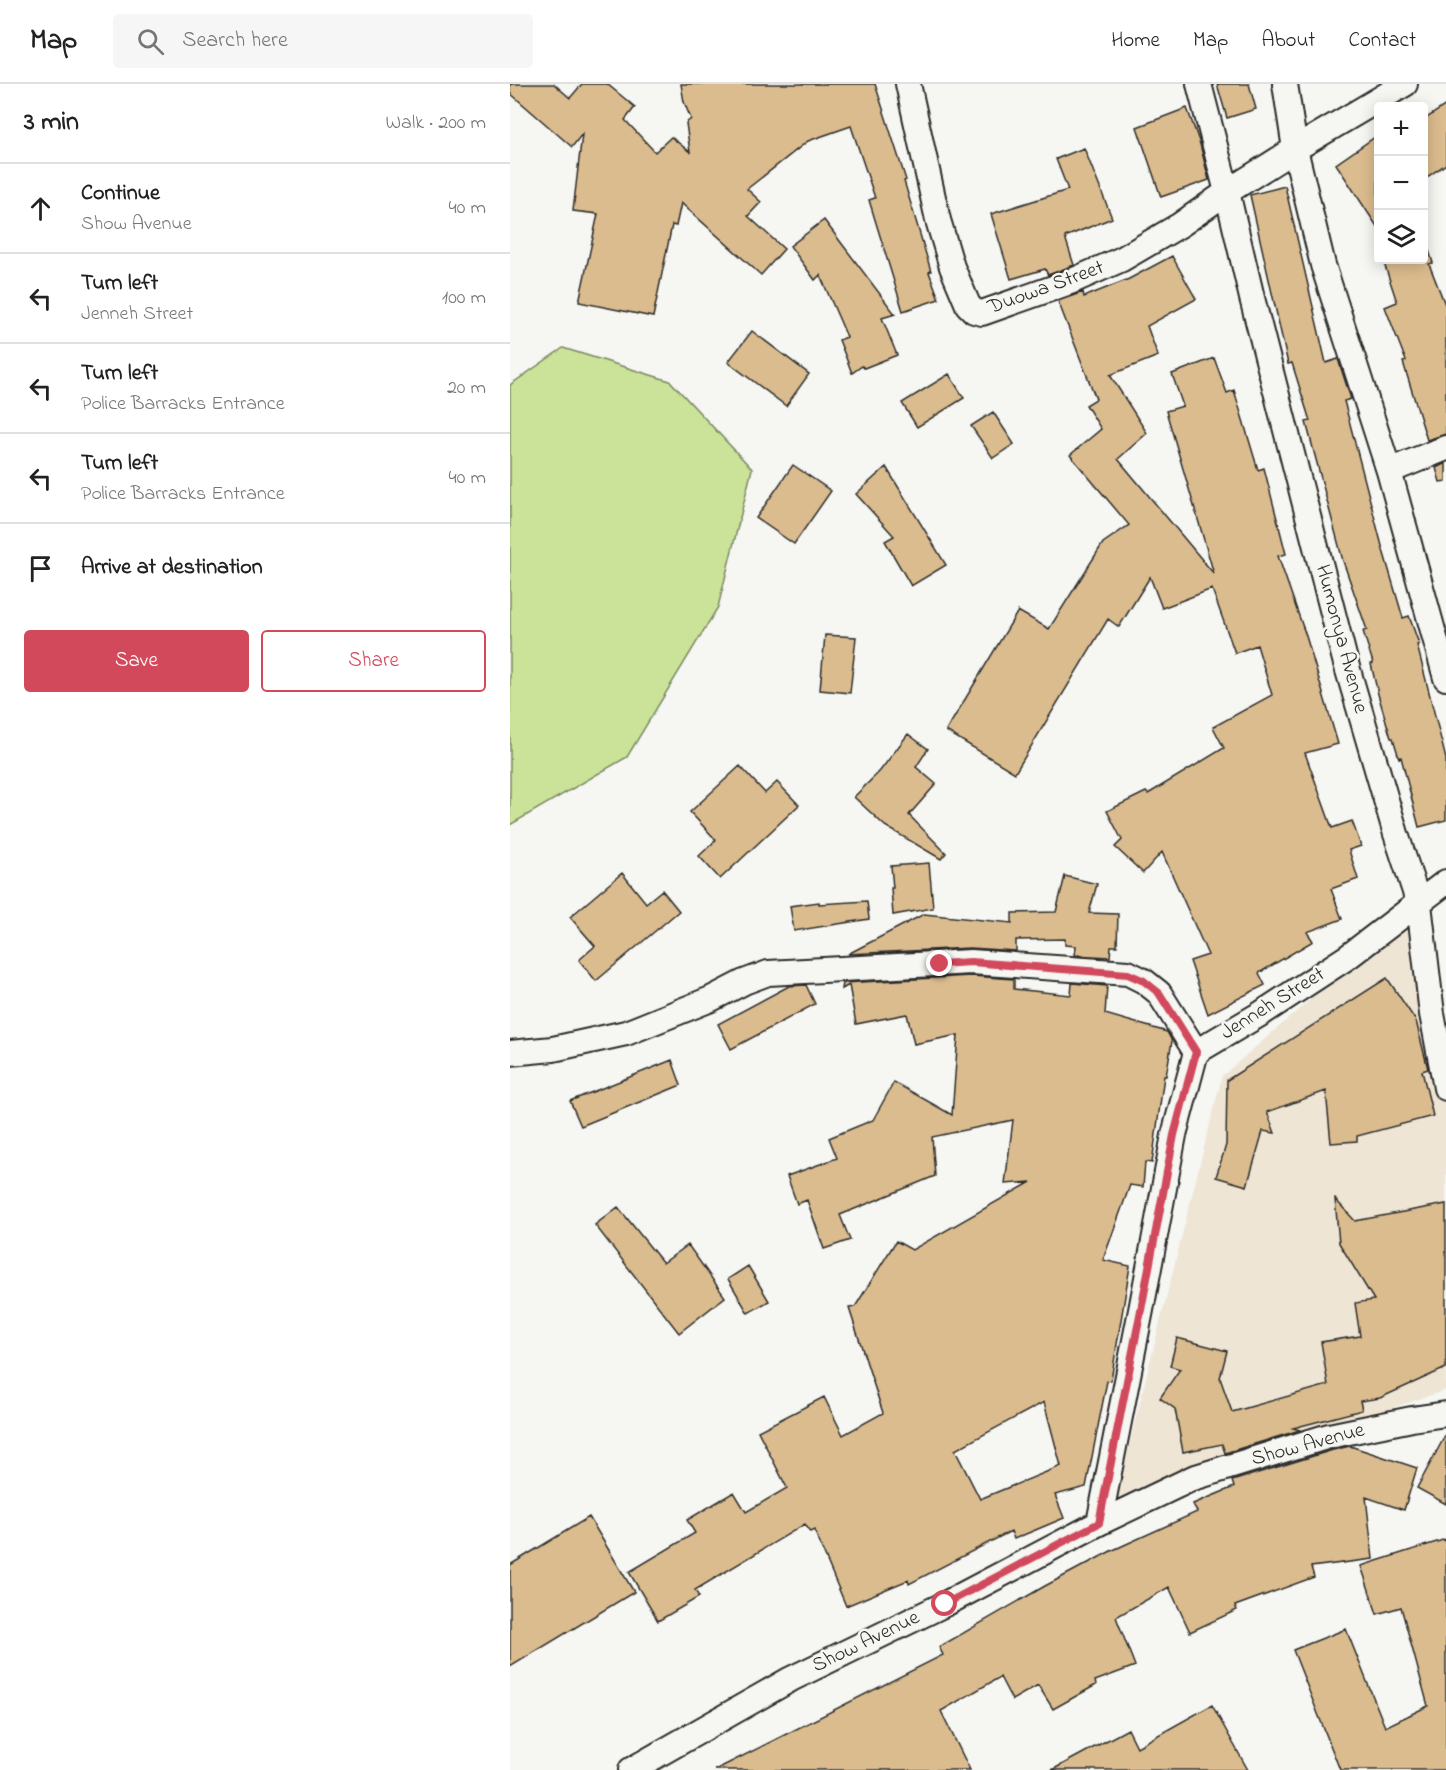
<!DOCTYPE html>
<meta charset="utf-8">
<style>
:root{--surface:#fff;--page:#f6f6f6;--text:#222;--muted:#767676;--line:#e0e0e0;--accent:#d1495b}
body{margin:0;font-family:"Indie Flower",sans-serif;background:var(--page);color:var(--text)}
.controls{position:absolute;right:18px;top:18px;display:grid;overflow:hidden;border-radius:6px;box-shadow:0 3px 15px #0003}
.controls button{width:54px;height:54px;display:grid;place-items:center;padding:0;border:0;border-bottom:2px solid var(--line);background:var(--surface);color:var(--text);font:30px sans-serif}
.stop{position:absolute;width:18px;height:18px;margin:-14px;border:4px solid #d1495b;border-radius:50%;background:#fff}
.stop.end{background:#d1495b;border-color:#fff;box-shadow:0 2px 6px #0008}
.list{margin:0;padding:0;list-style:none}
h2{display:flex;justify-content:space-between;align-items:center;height:78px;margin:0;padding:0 24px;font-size:26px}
h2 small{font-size:20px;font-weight:400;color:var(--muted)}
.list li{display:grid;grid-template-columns:39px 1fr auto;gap:18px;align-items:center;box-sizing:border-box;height:90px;padding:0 24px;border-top:2px solid var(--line)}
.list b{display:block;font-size:22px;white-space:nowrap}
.list p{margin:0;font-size:20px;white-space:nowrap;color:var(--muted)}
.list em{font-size:20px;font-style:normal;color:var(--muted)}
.actions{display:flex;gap:12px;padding:18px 24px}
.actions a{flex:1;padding:14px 0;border:2px solid var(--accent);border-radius:6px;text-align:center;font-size:21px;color:var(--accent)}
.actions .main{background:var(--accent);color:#fff}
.icon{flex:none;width:33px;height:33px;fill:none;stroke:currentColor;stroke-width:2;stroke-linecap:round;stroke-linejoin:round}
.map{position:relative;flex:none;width:936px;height:1686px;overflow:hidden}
header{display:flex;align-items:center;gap:36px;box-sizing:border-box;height:84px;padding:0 30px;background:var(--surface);border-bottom:2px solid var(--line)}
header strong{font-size:28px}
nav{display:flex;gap:33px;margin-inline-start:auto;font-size:21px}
.search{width:420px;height:54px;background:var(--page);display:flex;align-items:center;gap:15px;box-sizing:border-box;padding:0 21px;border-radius:6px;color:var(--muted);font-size:22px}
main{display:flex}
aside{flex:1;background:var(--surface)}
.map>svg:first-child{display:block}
.built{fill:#eee5d4}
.green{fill:#cae399;stroke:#7a8762;stroke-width:1.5}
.building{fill:#dbbc8e;stroke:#2b2b2b;stroke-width:1.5;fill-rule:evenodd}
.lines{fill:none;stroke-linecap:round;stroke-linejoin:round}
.street-casing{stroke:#2b2b2b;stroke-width:28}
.street{stroke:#f6f6f2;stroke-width:24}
.route{stroke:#d1495b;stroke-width:8}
.labels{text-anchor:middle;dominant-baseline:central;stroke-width:5;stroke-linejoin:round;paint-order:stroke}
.street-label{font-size:21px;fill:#2b2b2b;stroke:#f6f6f2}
</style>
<header>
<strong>Map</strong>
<div class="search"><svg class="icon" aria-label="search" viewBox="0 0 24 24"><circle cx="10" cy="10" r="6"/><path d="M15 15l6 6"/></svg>Search here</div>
<nav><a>Home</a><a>Map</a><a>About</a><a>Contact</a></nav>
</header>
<main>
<aside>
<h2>3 min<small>Walk · 200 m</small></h2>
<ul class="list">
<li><svg class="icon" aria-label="ahead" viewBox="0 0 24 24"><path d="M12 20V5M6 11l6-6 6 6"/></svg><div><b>Continue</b><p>Show Avenue</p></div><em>40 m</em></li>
<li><svg class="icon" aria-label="left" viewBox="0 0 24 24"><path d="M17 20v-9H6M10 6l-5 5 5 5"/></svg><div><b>Turn left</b><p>Jenneh Street</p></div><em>100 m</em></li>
<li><svg class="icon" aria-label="left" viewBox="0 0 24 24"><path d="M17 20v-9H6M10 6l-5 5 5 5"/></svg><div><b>Turn left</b><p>Police Barracks Entrance</p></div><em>20 m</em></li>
<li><svg class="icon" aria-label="left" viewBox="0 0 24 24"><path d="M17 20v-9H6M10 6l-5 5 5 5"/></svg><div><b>Turn left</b><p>Police Barracks Entrance</p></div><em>40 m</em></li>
<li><svg class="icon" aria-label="arrive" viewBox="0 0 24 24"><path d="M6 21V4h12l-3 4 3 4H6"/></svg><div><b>Arrive at destination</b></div></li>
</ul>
<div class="actions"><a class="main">Save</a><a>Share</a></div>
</aside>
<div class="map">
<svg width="936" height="1686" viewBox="0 0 936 1686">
<rect width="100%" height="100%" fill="#f6f6f2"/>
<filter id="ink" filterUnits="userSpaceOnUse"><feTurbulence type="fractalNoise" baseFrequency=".0167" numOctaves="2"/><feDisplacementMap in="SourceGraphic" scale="12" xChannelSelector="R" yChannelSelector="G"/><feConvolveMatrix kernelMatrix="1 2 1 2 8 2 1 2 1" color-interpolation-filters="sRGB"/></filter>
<g filter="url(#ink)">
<path class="built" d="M906,824L936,990V1306L605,1417L712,992Z"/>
<path class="green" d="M53,264L160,297L242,385L208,523L117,673L0,741V301Z"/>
<path class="building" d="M0,0H44L60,14L72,0H97L125,23L115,36L145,68L161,53L180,68L176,39L181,35L174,18L171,0H365L396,96L394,97L421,187L419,188L429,215L393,227L359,116L365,114L341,42L298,57L237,105L251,118L238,132L274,165L251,191L171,119L166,142L162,141L143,233L69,218L88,130L63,127L72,50L62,63L0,9Z
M707,0H739L746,25L717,34Z
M936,21V80L914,95V36Z
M677,24L690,60L699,96L651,113L627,43Z
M868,51V144L826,80Z
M574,64L602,134L555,153L564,181L538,191L535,185L501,195L481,130L558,106L546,75Z
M775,102L816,279L828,275L841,315L834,317L873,466L893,534L899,532L909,560L907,561L936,675V736L909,743L891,673L889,674L883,654H881L868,610L861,580L863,579L853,547L857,546L833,477L796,338L800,337L782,279L778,280L740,111Z
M314,136L385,230L372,234L387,271L354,284L352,282L342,289L329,256L337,253L310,191L305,196L280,162Z
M914,151L923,179L919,180L936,223V350L917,356L893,278L896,277L875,223L887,218L873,176H914Z
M662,172L686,215L637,242L648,272L600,291L637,349L608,375L704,490L656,327L673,322L662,290L704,274L717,309L724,306L748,386L754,384L776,470L768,472L796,552L828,660L795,669L822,744L842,737L851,762L839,766L848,795L821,805L832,835L797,848L803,857L749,889L755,901L698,930L680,877L698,871L652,768L633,789L605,763L612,756L597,727L636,708L638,710L714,664L703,643L762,611L747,561L725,569L702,505L652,524L640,493L609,543L598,535L505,689L436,647L508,527L539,545L593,459L619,441L560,371L591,345L576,321L586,315L548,217L573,208L574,213L619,195Z
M242,247L299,290L276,322L218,278Z
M439,290L454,314L407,343L392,319Z
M483,328L504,360L483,374L461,342Z
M936,379V397L930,398L926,384Z
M283,381L321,407L284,460L246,434Z
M376,383L436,481L401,502L375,457L384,452L346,410Z
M315,551L346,553L340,609L310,606Z
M398,650L418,665L406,683L426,700L399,731L436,769L431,775L375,742L344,713L370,687Z
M230,682L255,709L267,698L289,721L210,795L189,772L206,756L180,728Z
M419,779L423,824L383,831L381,804H383L381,782Z
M112,789L136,819L152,806L169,827L86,897L69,876L85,862L60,833Z
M555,792L587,800L579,829L608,830L607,862H601L600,873L565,871L566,862L555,861V855L506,856V867L460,864L338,870L414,830L502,839V829L546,828Z
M357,817L359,835L284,847L280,822L309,818V820Z
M461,892L504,895V905L561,911L562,899L597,902L595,930L657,948L662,957L656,992H654L642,1079L635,1078L633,1103L620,1101L593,1176L620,1182L601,1296L597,1297L576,1403L545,1411L554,1434L504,1455L501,1447L399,1500L398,1496L336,1522L304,1446L300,1448L295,1440L185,1506L189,1513L148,1537L119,1488L185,1449L177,1436L224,1408L236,1428L277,1404L248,1347L314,1313L333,1351L373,1329L339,1224L345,1223L386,1157L402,1166L521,1098L495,1100L503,1036L422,1053L425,1092L330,1131L340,1156L314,1165L297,1116L287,1120L277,1092L327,1074L319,1054L363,1036L384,998L442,1031L448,951L404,960L397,930L346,940L339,901L332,905L333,899ZM534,1318L551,1382L470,1415L445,1366Z
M877,894L906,937L918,985L912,987L923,1032L847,1052V1057L821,1059L816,1007L757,1028L765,1049L753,1047L737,1102L706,1093L716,1061L717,996Z
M296,901L305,920L221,965L208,940L279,902Z
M162,976L171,1001L71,1042L60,1017Z
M825,1115L845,1137L936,1120V1284L870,1314L850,1317L852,1326L783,1344L790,1346L715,1369L712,1360L673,1368L665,1325L650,1314L670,1285L660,1282L667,1254L717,1267L710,1294L722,1328L818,1301L811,1258L850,1252L845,1219L864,1216L829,1159Z
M108,1123L153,1179L178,1161L215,1213L169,1249L85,1141Z
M238,1182L259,1217L238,1229L218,1195Z
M936,1350V1420L907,1404Z
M840,1362L907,1384L894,1426L856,1413L863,1475L801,1483L804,1493L725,1522L727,1526L680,1548L659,1503L606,1533L625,1582L585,1597L586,1601L543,1625L528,1601L502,1616L490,1593L431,1627L460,1686H205L433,1571L429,1563L535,1502L601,1467L687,1428L683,1420L724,1403L722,1397L823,1366Z
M79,1433L124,1508L0,1583V1481Z
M936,1455V1686H830L783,1566L836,1545L875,1643L918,1622L891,1523L867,1530L851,1482Z
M702,1621L738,1686H542L618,1645L627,1663Z"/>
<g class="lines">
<g class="street-casing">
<path id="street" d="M398,0L428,136L442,183L458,221L464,227L472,229L560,198L612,175L670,141L717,108L785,65L895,0
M689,0L717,108L742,214L835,576L886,750L909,820L922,930L936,1004
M775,0L785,65L813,181L879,387L936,594
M879,387L936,364
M0,969L43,965L116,949L201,915L234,898L258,889L461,878L618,889L634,897L649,909L686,968
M589,1439L631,1226L664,1051L686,968L752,929L839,872L936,798
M121,1686L281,1595L435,1520L589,1439L683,1394L819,1352L902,1335L936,1330"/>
</g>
<use href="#street" class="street"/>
</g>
</g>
<g class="lines" filter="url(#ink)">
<path class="route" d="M430,880L461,878L618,890L634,897L649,909L686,968L664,1051L631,1226L589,1439L435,1520"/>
</g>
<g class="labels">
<g class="street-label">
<text transform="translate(536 204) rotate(-20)">Duowa Street</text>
<text transform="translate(831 555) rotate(75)">Humonya Avenue</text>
<text transform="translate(763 920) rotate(-32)">Jenneh Street</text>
<text transform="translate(798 1361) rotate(-15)">Show Avenue</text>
<text transform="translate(356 1558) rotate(-26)">Show Avenue</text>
</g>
</g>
</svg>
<div class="controls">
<button>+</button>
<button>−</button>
<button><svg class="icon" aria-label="layers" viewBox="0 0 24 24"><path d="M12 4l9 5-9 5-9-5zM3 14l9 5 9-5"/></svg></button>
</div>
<div class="stop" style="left:435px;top:1520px"></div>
<div class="stop end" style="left:430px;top:880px"></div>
</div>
</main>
